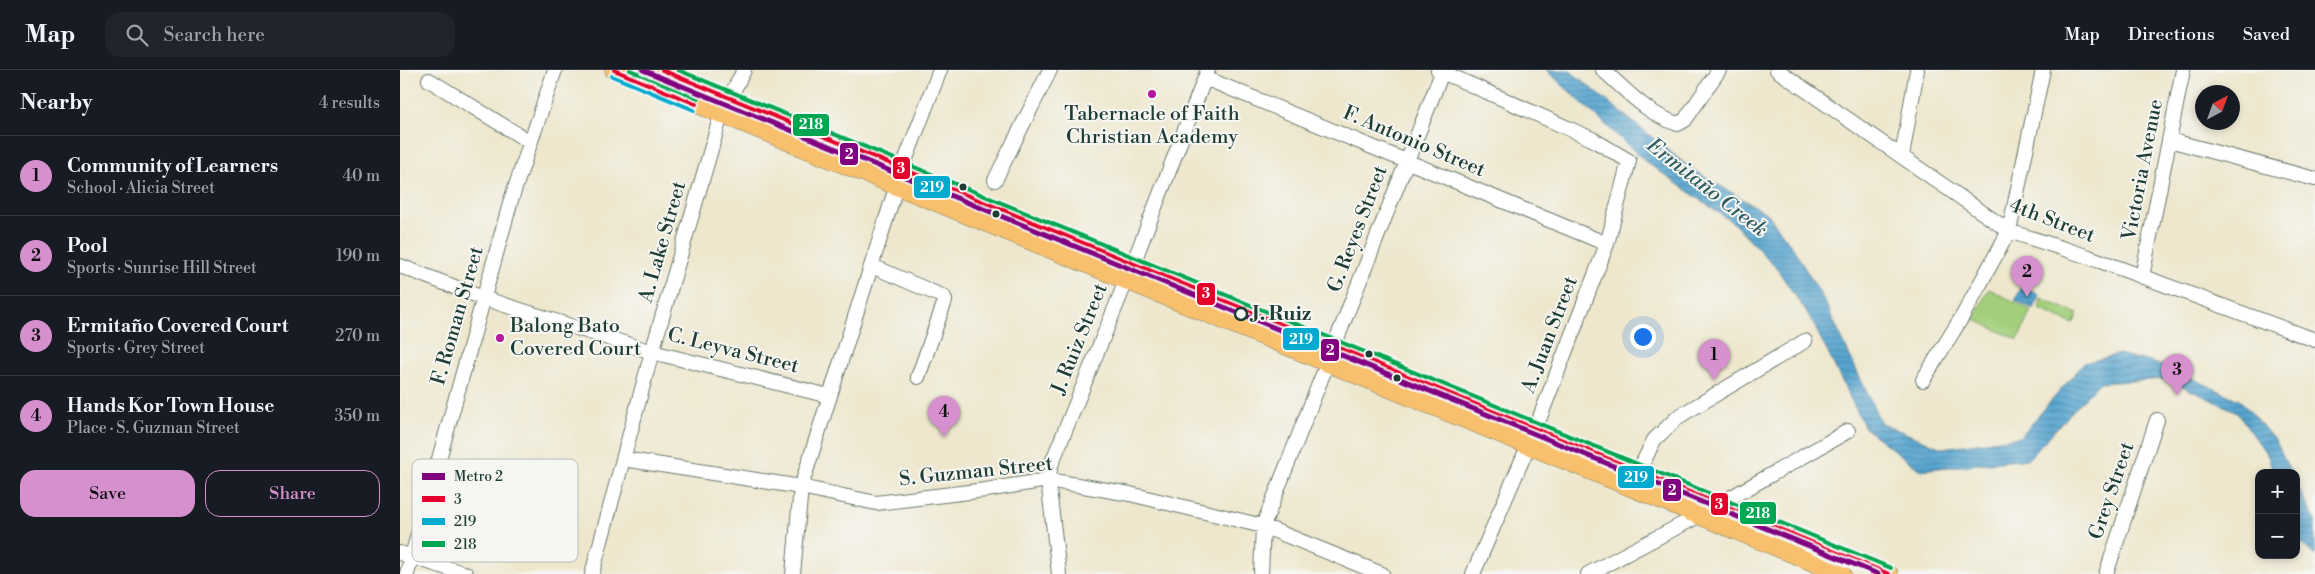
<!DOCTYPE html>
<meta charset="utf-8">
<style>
:root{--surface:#171b24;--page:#20242c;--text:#f1f3f6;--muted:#9ea1a6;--line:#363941;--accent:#d690ce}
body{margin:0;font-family:"Libre Bodoni",serif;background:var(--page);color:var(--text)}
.controls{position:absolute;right:15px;bottom:15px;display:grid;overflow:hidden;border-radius:10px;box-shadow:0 2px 8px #0003}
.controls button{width:45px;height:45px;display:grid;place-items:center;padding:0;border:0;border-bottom:1px solid var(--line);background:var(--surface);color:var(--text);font:25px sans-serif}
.compass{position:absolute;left:1795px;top:15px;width:45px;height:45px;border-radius:50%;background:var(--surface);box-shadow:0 2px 8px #0003;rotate:41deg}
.you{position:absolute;left:1242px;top:266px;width:18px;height:18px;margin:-12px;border:4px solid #fff;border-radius:50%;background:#1a73e8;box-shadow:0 0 0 8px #1a73e833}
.badge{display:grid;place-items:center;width:32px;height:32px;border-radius:50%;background:var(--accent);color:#111;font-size:16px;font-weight:700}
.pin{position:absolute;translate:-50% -41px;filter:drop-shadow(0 1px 2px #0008)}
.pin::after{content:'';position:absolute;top:26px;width:18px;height:15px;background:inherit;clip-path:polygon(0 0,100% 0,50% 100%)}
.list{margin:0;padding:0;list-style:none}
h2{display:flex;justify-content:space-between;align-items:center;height:65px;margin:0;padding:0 20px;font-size:21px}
h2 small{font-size:16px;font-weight:400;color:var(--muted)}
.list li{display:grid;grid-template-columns:32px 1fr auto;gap:15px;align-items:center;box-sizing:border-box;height:80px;padding:0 20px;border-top:1px solid var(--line)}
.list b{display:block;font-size:19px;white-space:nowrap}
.list p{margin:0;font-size:16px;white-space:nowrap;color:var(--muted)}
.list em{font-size:16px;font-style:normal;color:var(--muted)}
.actions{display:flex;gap:10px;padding:15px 20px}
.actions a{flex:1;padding:11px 0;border:1px solid var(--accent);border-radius:15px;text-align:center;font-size:18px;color:var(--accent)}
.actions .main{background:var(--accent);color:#111}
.icon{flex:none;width:28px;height:28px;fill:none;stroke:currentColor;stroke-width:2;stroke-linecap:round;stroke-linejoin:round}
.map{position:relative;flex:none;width:1915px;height:504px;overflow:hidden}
header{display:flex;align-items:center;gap:30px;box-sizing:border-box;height:70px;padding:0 25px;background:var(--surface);border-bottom:1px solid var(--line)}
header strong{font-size:24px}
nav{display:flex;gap:28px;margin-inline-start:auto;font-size:18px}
.search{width:350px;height:45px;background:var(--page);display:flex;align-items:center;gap:12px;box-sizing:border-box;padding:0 18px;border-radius:15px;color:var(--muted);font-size:19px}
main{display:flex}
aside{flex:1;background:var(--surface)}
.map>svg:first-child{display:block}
.green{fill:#a3cf7c;stroke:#618658}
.water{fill:url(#water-rules);stroke:#3a7082}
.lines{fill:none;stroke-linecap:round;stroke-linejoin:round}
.minor-casing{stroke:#67786a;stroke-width:16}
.major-casing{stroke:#67786a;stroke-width:19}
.minor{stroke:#fff;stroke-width:14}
.major{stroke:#f8bf6c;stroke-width:18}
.bus-1-casing{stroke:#f6f6f2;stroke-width:8}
.bus-2-casing{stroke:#f6f6f2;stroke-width:8}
.bus-3-casing{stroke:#f6f6f2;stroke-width:8}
.bus-1{stroke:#e4002b;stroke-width:4}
.bus-2{stroke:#00a9ce;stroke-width:4}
.bus-3{stroke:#00a651;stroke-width:4}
.metro-1-casing{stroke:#f6f6f2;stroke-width:9}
.metro-1{stroke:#800080;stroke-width:5}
.poi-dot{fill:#b5179e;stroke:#f6f6f2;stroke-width:2}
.bus-dot{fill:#1f3d34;stroke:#f6f6f2;stroke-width:2}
.stop-dot{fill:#f6f6f2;stroke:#1f3d34;stroke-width:2.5}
.labels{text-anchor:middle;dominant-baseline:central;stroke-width:4;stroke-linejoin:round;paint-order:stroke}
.poi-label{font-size:20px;fill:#1f3d34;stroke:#f6f6f2}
.street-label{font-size:20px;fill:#1f3d34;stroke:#f6f6f2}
.stop-label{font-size:20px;font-weight:bold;fill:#1f3d34;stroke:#f6f6f2;text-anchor:start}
.water-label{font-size:21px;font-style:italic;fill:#305c62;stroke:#f6f6f2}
.key{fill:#f6f6f2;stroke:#b6beb9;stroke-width:1}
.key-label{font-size:14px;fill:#1f3d34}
.line-badge{stroke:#f6f6f2;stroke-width:2}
.badge-label{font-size:14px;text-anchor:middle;font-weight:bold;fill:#fff}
</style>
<header>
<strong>Map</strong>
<div class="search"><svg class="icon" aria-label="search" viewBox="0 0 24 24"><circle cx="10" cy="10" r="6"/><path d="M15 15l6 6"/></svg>Search here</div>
<nav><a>Map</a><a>Directions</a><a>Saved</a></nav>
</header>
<main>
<aside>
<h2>Nearby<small>4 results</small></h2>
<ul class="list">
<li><span class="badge">1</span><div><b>Community of Learners</b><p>School · Alicia Street</p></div><em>40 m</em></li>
<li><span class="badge">2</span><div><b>Pool</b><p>Sports · Sunrise Hill Street</p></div><em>190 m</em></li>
<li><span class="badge">3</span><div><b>Ermitaño Covered Court</b><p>Sports · Grey Street</p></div><em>270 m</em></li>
<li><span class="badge">4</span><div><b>Hands Kor Town House</b><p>Place · S. Guzman Street</p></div><em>350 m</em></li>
</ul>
<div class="actions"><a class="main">Save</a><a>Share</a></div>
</aside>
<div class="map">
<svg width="1915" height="504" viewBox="0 0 1915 504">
<defs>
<pattern id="water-rules" width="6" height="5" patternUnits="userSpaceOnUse" patternTransform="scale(1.25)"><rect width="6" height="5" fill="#56a4cf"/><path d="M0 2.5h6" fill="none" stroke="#4787a9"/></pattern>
</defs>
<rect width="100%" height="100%" fill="#f6f6f2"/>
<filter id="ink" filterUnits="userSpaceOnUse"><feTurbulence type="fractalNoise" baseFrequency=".02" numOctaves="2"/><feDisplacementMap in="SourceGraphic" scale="10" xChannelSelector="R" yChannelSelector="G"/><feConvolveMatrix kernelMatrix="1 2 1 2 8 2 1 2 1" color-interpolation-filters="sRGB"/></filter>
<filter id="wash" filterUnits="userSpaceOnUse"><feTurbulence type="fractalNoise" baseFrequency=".0096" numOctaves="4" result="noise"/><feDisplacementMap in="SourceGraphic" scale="20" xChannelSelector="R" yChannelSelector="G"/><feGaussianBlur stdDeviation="1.12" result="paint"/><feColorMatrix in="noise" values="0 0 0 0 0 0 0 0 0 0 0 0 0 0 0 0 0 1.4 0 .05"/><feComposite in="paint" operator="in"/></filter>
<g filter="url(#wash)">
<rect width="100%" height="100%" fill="#eee7cd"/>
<path class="green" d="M1589,219L1631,240L1618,270L1573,249Z
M1641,228L1678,244L1673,254L1639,239Z"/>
<path class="water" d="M1146,0H1169L1290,98L1368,144L1393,178L1424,230L1481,353L1542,378L1620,367L1684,293L1719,284L1766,296L1841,331L1877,373L1891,403H1873L1868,386L1837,342L1767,309L1699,313L1628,389L1520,400L1465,358L1411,249L1377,199L1336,155L1246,92Z
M1621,218L1639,224L1634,239L1615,230Z
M1896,413L1915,450V486L1896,468Z"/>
</g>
<g filter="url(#ink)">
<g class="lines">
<g class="minor-casing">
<path id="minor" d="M1038,0L1192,69L1229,91L1207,174L1135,360L1073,504
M1203,0C1226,20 1248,45 1278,54L1285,50L1319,0
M1377,0L1609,161L1689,187L1915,270
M805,8L1207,174
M29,10L130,72
M1769,70L1915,109
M1502,86L1517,0
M595,110L650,0
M0,196L83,228L252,282L429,326
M472,196L544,227L545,231L518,307
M1742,207L1783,0
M1523,310L1562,247L1609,161L1643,0
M223,389L401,417L476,433L586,420L648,410L730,424L863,456L982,504
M1239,401L1254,370L1278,347L1405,271
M0,483L66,504
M7,504L111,130L155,0
M192,504L252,282L321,45L344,0
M393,504L401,417L502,99L540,0
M659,504L648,410L651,395L733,194L808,0
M861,504L863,456L1043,0
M1188,504L1300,445L1448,361
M1706,504L1757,350"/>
</g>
<g class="major-casing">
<path id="major" d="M214,0L1442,504
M262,0L1489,504"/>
</g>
<use href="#minor" class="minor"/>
<use href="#major" class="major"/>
<g class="bus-1-casing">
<path id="bus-1" d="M214,0L296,34
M262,0L1489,504"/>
</g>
<g class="bus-2-casing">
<path id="bus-2" d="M212,6L294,40
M260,6L1473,504"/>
</g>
<g class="bus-3-casing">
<path id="bus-3" d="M230,0L298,28
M278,0L1491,498"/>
</g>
<use href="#bus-1" class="bus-1"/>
<use href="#bus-2" class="bus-2"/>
<use href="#bus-3" class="bus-3"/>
<g class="metro-1-casing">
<path id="metro-1" d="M243,0L1478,504"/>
</g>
<use href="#metro-1" class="metro-1"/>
</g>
</g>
<g class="poi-dot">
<circle cx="752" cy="24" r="5"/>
<circle cx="100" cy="268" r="5"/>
</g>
<g class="bus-dot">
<circle cx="563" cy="117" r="4.5"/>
<circle cx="596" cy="144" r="4.5"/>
<circle cx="969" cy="284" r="4.5"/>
<circle cx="997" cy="308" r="4.5"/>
</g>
<circle class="stop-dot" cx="841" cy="244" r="6"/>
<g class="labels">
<g class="poi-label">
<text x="752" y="44">Tabernacle of Faith<tspan x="752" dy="23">Christian Academy</tspan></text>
<text x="110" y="256" text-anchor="start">Balong Bato<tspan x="110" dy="23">Covered Court</tspan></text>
</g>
<g class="street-label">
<text transform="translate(1014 72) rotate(23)">F. Antonio Street</text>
<text transform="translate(1743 100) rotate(-79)">Victoria Avenue</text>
<text transform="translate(1652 151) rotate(21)">4th Street</text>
<text transform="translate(958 159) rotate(-69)">G. Reyes Street</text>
<text transform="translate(263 172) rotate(-74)">A. Lake Street</text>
<text transform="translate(58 246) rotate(-74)">F. Roman Street</text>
<text transform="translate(1150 265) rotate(-69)">A. Juan Street</text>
<text transform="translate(680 269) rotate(-68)">J. Ruiz Street</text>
<text transform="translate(333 281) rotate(14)">C. Leyva Street</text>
<text transform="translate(576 402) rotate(-6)">S. Guzman Street</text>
<text transform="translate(1712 421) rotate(-71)">Grey Street</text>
</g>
<g class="stop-label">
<text x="852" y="244">J. Ruiz</text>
</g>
<g class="water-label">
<text transform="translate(1307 118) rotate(38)">Ermitaño Creek</text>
</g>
</g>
<rect x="12" y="389" width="166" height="103" rx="8" class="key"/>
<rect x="22" y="403" width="23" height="7" fill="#800080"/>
<rect x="22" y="426" width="23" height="6" fill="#e4002b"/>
<rect x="22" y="448" width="23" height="7" fill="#00a9ce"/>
<rect x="22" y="471" width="23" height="6" fill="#00a651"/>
<g class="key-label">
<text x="54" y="411">Metro 2</text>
<text x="54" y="434">3</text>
<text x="54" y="456">219</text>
<text x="54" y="479">218</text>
</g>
<g class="line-badge">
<rect x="392" y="43" width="38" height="24" rx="5" fill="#00a651"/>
<rect x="439" y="72" width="20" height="24" rx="5" fill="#800080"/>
<rect x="492" y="86" width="19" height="24" rx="5" fill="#e4002b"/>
<rect x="513" y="105" width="38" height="24" rx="5" fill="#00a9ce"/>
<rect x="796" y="212" width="20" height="24" rx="5" fill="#e4002b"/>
<rect x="882" y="257" width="38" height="24" rx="5" fill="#00a9ce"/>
<rect x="920" y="268" width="20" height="24" rx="5" fill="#800080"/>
<rect x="1217" y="395" width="38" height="24" rx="5" fill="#00a9ce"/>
<rect x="1262" y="408" width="20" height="24" rx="5" fill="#800080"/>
<rect x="1310" y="422" width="19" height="24" rx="5" fill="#e4002b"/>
<rect x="1339" y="431" width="38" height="24" rx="5" fill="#00a651"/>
</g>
<g class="badge-label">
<text x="411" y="59">218</text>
<text x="449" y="89">2</text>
<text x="501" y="103">3</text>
<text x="532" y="122">219</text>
<text x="806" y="228">3</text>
<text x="901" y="274">219</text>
<text x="930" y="285">2</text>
<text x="1236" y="412">219</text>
<text x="1272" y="425">2</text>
<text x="1319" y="439">3</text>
<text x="1358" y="448">218</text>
</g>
</svg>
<div class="controls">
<button>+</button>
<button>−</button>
</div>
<svg class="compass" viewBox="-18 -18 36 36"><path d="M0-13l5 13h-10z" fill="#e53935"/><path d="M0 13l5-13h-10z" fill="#9ea1a6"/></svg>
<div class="you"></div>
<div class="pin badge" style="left:1314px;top:310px">1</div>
<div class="pin badge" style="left:1627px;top:227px">2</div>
<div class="pin badge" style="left:1777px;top:325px">3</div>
<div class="pin badge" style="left:544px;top:367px">4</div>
</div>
</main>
